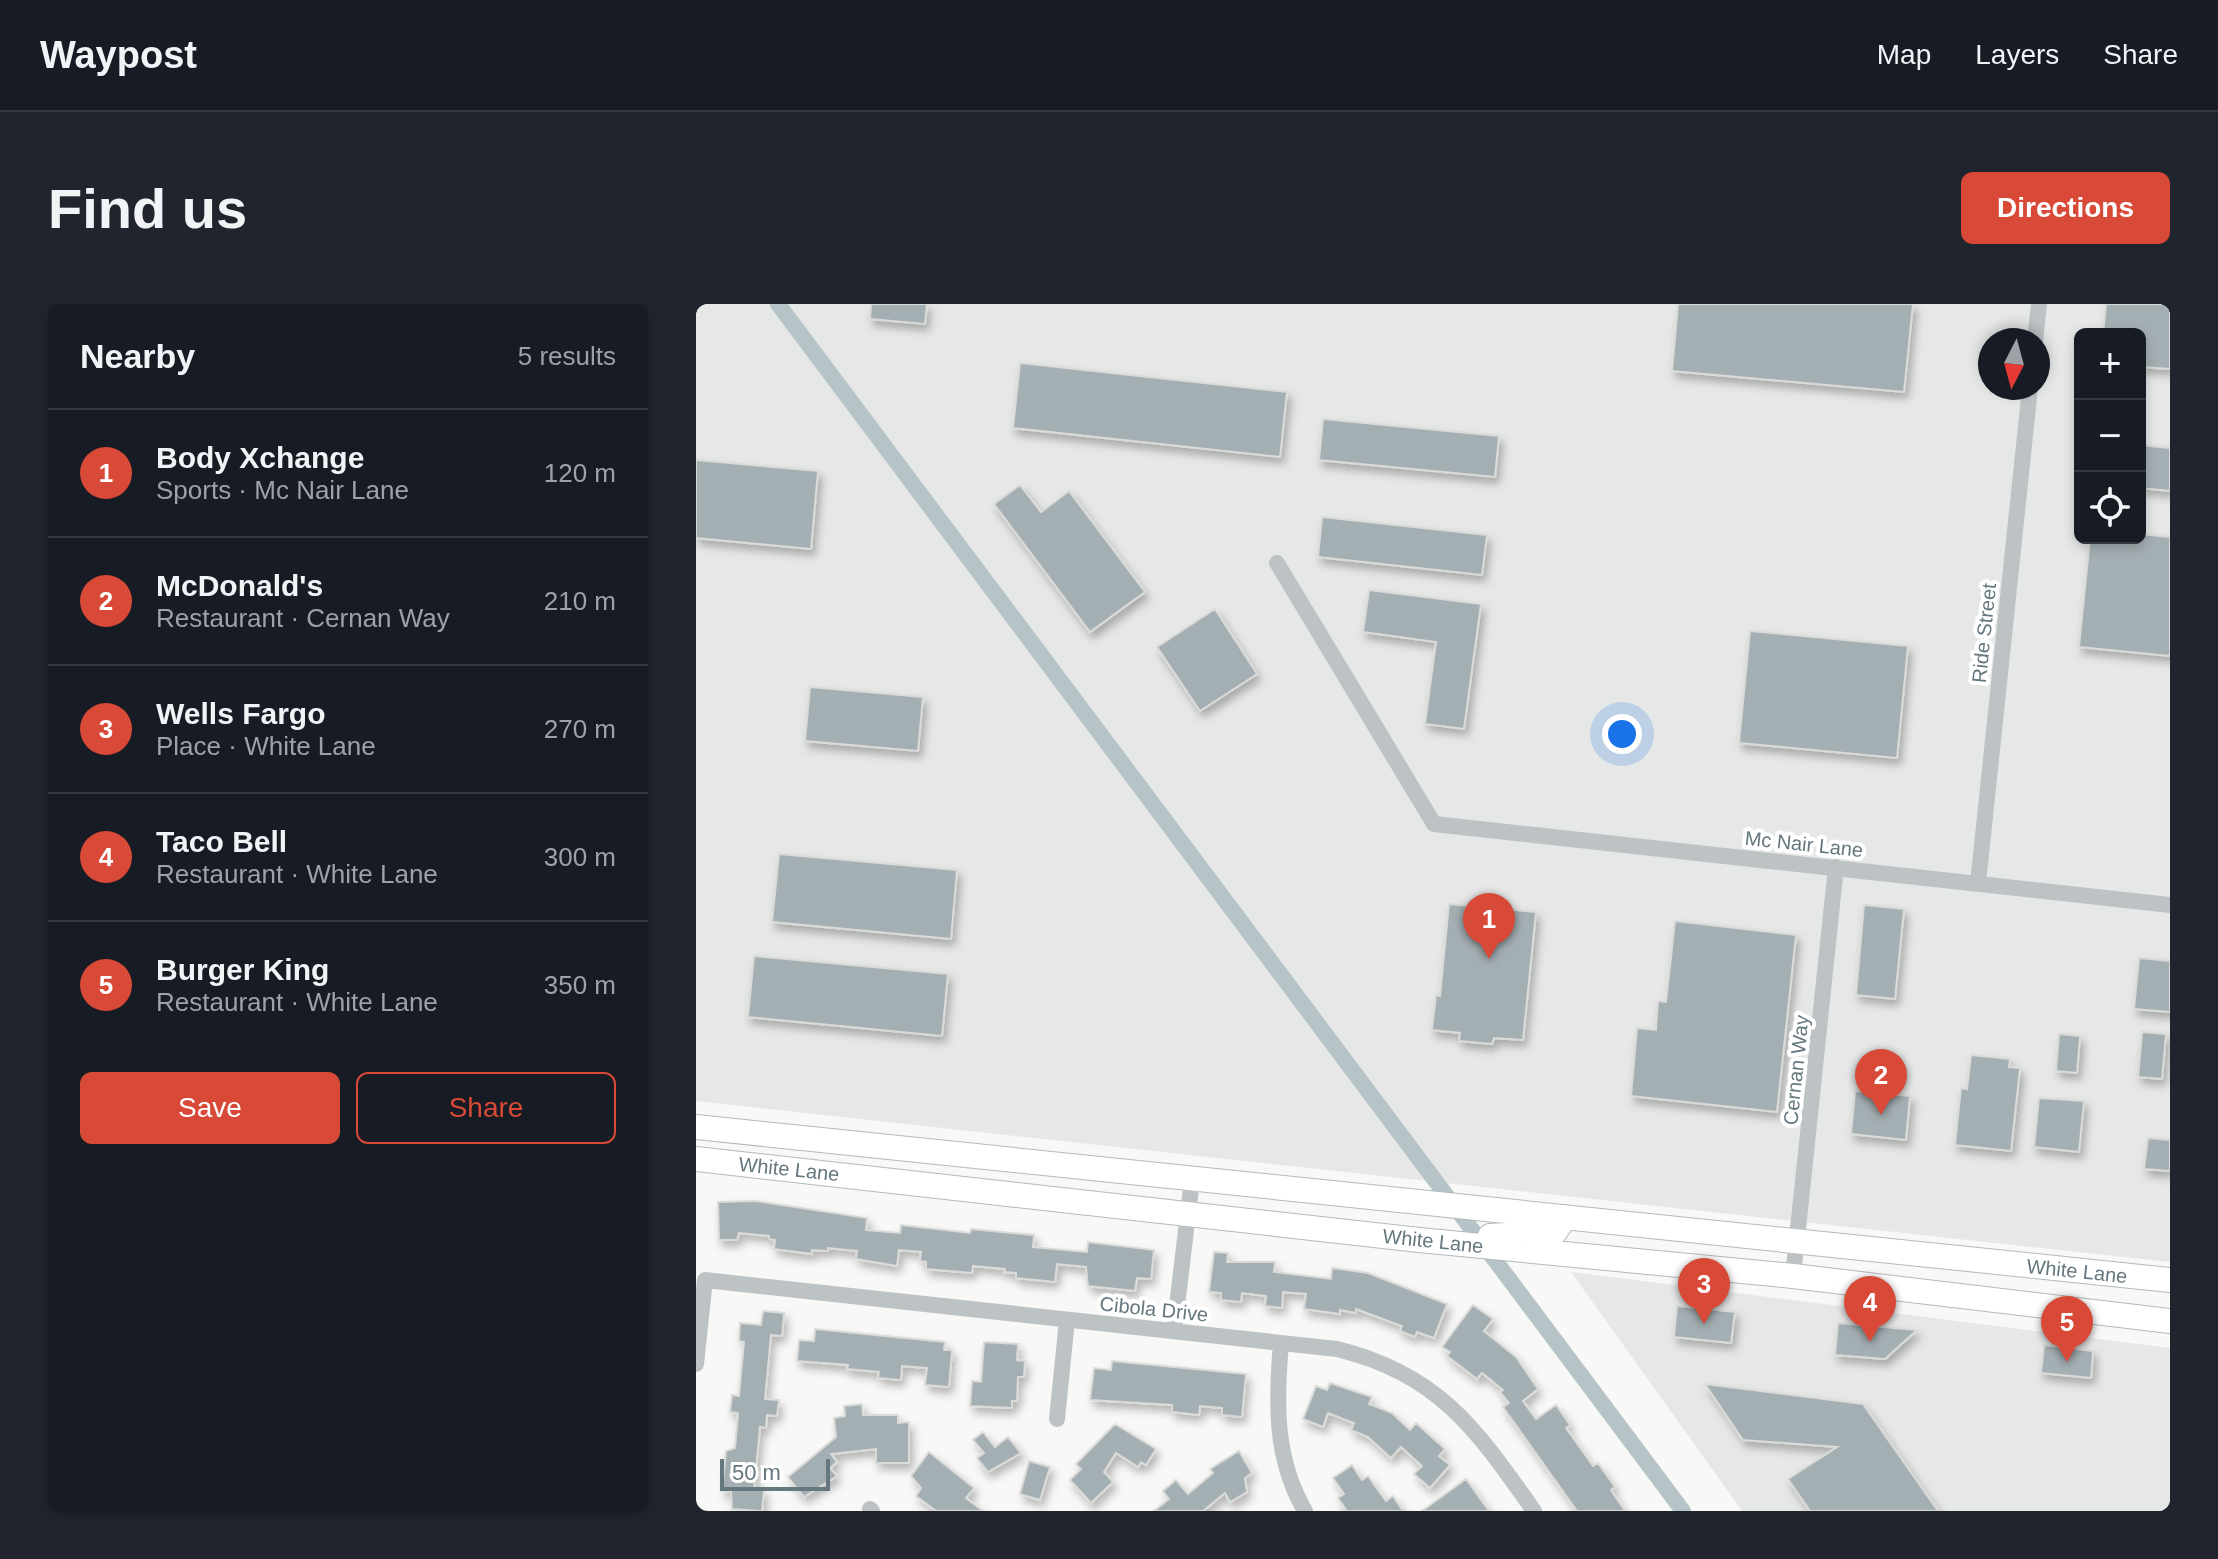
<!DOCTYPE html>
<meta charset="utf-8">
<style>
:root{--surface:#171b24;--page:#20242c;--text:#f1f3f6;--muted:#9ea1a6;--line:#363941;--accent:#d84937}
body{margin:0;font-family:Helvetica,sans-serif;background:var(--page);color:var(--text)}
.controls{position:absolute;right:24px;top:24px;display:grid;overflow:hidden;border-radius:12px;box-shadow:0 4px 12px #0003}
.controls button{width:72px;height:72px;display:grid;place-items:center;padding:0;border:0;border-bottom:2px solid var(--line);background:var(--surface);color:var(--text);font:40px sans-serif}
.compass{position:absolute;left:1282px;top:24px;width:72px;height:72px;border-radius:50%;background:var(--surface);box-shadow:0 4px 12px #0003;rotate:186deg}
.scale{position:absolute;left:24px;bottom:20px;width:110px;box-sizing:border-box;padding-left:8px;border:4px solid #65777f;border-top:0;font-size:22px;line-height:28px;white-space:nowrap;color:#65777f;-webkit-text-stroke:6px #fff;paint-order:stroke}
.you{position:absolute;left:926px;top:430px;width:28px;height:28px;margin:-20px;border:6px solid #fff;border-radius:50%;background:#1a73e8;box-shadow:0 0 0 12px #1a73e833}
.badge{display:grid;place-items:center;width:52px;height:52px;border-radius:50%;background:var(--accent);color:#fff;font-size:26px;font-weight:700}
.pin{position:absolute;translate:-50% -66px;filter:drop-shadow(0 2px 4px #0008)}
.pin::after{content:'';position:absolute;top:42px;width:28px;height:24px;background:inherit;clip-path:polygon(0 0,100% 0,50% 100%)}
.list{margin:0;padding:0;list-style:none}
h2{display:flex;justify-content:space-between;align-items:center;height:104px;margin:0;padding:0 32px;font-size:34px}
h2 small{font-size:26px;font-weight:400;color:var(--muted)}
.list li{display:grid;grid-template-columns:52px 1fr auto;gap:24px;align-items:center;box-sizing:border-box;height:128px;padding:0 32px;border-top:2px solid var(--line)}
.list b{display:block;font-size:30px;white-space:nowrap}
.list p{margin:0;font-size:26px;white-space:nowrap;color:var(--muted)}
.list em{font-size:26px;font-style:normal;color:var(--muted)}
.actions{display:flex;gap:16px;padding:24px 32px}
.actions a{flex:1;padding:18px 0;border:2px solid var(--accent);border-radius:12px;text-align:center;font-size:28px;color:var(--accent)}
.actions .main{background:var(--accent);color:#fff}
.icon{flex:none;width:44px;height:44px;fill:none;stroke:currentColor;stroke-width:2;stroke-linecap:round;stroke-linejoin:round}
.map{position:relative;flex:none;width:1474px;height:1207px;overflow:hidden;border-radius:12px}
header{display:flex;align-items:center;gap:48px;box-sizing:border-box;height:112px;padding:0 40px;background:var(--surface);border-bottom:2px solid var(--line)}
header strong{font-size:38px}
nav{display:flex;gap:44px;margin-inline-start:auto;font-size:28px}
.intro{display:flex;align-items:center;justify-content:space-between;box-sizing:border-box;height:192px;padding:0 48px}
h1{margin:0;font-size:56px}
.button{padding:20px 36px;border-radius:12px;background:var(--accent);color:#fff;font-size:28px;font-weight:700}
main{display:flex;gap:48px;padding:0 48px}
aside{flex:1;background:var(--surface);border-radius:12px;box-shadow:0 4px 12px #0003}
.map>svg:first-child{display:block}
.built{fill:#e6e8e7;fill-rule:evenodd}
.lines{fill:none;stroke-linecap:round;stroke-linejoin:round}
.canal{stroke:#b7c4c7;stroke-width:16}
.building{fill:#a4afb3;stroke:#dadad8;stroke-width:2;filter:url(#shadow)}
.secondary-casing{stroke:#b2b9bc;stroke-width:26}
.minor{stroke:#bdc3c5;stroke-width:16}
.secondary{stroke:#fff;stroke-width:24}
.labels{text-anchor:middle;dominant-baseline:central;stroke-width:8;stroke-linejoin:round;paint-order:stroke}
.street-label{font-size:20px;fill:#65777f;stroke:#fff}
</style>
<header>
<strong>Waypost</strong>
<nav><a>Map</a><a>Layers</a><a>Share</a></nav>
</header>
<div class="intro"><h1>Find us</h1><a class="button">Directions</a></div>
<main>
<aside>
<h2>Nearby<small>5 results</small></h2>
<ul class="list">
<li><span class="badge">1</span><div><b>Body Xchange</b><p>Sports · Mc Nair Lane</p></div><em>120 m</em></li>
<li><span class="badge">2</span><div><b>McDonald's</b><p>Restaurant · Cernan Way</p></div><em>210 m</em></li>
<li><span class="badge">3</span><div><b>Wells Fargo</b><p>Place · White Lane</p></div><em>270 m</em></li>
<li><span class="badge">4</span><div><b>Taco Bell</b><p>Restaurant · White Lane</p></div><em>300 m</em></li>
<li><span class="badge">5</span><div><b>Burger King</b><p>Restaurant · White Lane</p></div><em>350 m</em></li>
</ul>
<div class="actions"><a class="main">Save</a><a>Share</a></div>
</aside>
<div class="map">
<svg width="1474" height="1207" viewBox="0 0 1474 1207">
<defs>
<filter id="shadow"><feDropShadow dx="3.5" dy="6" stdDeviation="4" flood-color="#0004"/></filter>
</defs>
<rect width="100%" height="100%" fill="#f8f8f6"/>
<path class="built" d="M0,0H1474V958L0,797ZM1384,30H1444V234H1384ZM1294,36H1342V84H1294Z
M875,968L1474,1044V1207H1046Z"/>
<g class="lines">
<path class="canal" d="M82,0L987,1207"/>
</g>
<path class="building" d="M175,0H231L229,20L174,15Z
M982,0H1217L1208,88L976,67Z
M1410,0H1474V65L1444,63V30H1407Z
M324,59L591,88L584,153L317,124Z
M627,115L803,132L799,173L623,156Z
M1444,141L1474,144V187L1444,184Z
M0,156L122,167L115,245L0,234Z
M324,181L345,208L373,187L449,288L394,328L298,200Z
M626,213L791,231L786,271L622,253Z
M1444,230L1474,233V352L1383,343L1394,234H1444Z
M673,286L785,300L768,425L729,420L740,338L667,328Z
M519,305L561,370L504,407L461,343Z
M1054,327L1212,342L1201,454L1043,439Z
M114,383L227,393L222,447L109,437Z
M83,550L261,566L255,635L76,618Z
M753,600L840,608L827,736L798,734L796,740L763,737L764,729L736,726L740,691L744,692Z
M1168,601L1208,605L1199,695L1160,691Z
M979,617L1100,631L1081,808L935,792L941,724L960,726L962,697L970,698Z
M58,652L252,670L246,732L52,713Z
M1443,654L1474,657V708L1438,705Z
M1446,728L1470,730L1466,775L1442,773Z
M1363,730L1384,732L1381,769L1360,767Z
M1275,751L1314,755L1313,763L1324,764L1315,847L1259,841L1265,784L1271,785Z
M1159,787L1214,792L1210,836L1155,830Z
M1343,794L1388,797L1383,848L1338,843Z
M1452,834L1474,836V867L1448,865Z
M60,897L171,914L170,926L204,929L205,921L274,929L275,925L338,931L337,943L391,948L392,938L458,946L455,975L441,974L439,987L392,982L390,963L361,960L359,978L320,974V969L308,968L309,965L277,962L276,969L230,965V958L224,957L225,948L203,946L201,962L160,955L161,947L132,944V947L116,946V950L78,945L79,936L73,935V932L43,929L41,936H23L22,898Z
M518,948L532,949L531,958H579L578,968L635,975L636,964L672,969L751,1000L738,1034L721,1028L719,1033L704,1027L706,1022L660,1005V1009L644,1006V1010L608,1005L610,990L587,988L586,1004L569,1002L570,992L546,989L545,998L525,996V989L513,988Z
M777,1001L797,1015L788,1027L820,1053L842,1085L827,1097L840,1115L860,1101L874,1121L870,1124L897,1162L902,1159L919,1183L915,1186L929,1207H881L807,1103L813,1099L804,1088L807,1086L786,1069L781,1075L751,1052L754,1048L746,1043Z
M981,1002L1039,1008L1035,1039L978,1033Z
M67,1007L88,1009L86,1032L75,1031L69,1095L83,1096L81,1112L71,1111L70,1124L64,1123L58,1185L68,1186L66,1207H63L36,1205L35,1188L26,1187L30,1147L39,1144L42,1109L34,1108L36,1091L43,1092L48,1038L43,1037L44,1019L65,1021Z
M1142,1019L1221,1026L1189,1055L1139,1051Z
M119,1025L249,1038L248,1046H256L253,1083L229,1081L231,1064L206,1062L205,1076L182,1074L183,1068L151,1065L152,1061L101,1057L103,1036L118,1037Z
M288,1038L322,1040L321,1056L329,1057L328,1073H322L321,1097H316V1104L274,1102L276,1077L285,1078Z
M1348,1041L1397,1047L1395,1074L1345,1069Z
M416,1057L550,1070L546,1113L526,1111V1104L504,1102L503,1111L476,1108V1101L394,1096L398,1064L415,1066Z
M634,1079L676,1093L673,1100L696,1109L714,1126L720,1119L749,1145L743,1152L754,1161L734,1184L718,1170L726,1162L705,1143L695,1154L672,1133L655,1126L658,1119L632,1109L627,1123L607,1115L620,1082L631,1086Z
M1009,1080L1167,1100L1242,1207H1114L1092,1175L1141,1143L1047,1136Z
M166,1100L167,1111H202V1119L213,1118V1159H180V1145L135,1150L141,1158L134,1164L141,1172L108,1193L92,1173L140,1133L138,1114L149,1112L148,1102Z
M419,1120L460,1145L450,1161L445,1158L442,1163L420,1149L408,1168L417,1178L395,1199L374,1176L385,1165L380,1160Z
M287,1128L299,1143L312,1133L325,1149L292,1168L281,1154L288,1149L277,1136Z
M543,1147L556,1169L549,1174L551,1188L534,1198L529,1189L507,1207H458L473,1195L467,1187L480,1176L492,1190L517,1169L514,1165Z
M233,1148L278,1184L270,1194L287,1207H240L220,1192L225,1184L215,1172Z
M333,1157L354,1163L344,1196L324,1190Z
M656,1161L666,1176L672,1172L690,1197L697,1192L707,1207H651L642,1194L648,1190L637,1174Z
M770,1175L793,1207H726Z"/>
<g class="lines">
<g class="secondary-casing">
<path id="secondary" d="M0,823L1474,976
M0,855L723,936L1097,972L1474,1017
M794,932L859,928L869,913"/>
</g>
<path class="minor" d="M1339,36L1343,0
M581,259L738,520L1474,601
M1282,579L1334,84
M1097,972L1140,563
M478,1027L496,876
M585,1039C580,1097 578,1154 609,1207
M0,1060L9,976L641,1045C743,1070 781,1126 838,1207
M361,1115L371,1016
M174,1205L176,1207"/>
<use href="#secondary" class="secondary"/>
</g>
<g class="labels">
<g class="street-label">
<text transform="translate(1288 329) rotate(-84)">Ride Street</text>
<text transform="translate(1108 540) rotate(6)">Mc Nair Lane</text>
<text transform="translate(1100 766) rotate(-84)">Cernan Way</text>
<text transform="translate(93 865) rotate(6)">White Lane</text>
<text transform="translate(737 937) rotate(6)">White Lane</text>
<text transform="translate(1381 967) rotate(6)">White Lane</text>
<text transform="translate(458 1005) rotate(6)">Cibola Drive</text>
</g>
</g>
</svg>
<div class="controls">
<button>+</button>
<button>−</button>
<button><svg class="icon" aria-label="locate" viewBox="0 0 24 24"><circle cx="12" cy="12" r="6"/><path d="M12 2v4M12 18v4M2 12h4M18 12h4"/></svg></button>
</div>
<svg class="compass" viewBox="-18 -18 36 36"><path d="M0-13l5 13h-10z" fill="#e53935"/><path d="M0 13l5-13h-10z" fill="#9ea1a6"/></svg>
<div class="scale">50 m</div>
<div class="you"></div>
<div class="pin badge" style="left:793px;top:655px">1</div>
<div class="pin badge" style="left:1185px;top:811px">2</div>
<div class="pin badge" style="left:1008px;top:1020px">3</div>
<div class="pin badge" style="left:1174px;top:1038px">4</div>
<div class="pin badge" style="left:1371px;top:1058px">5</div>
</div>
</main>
